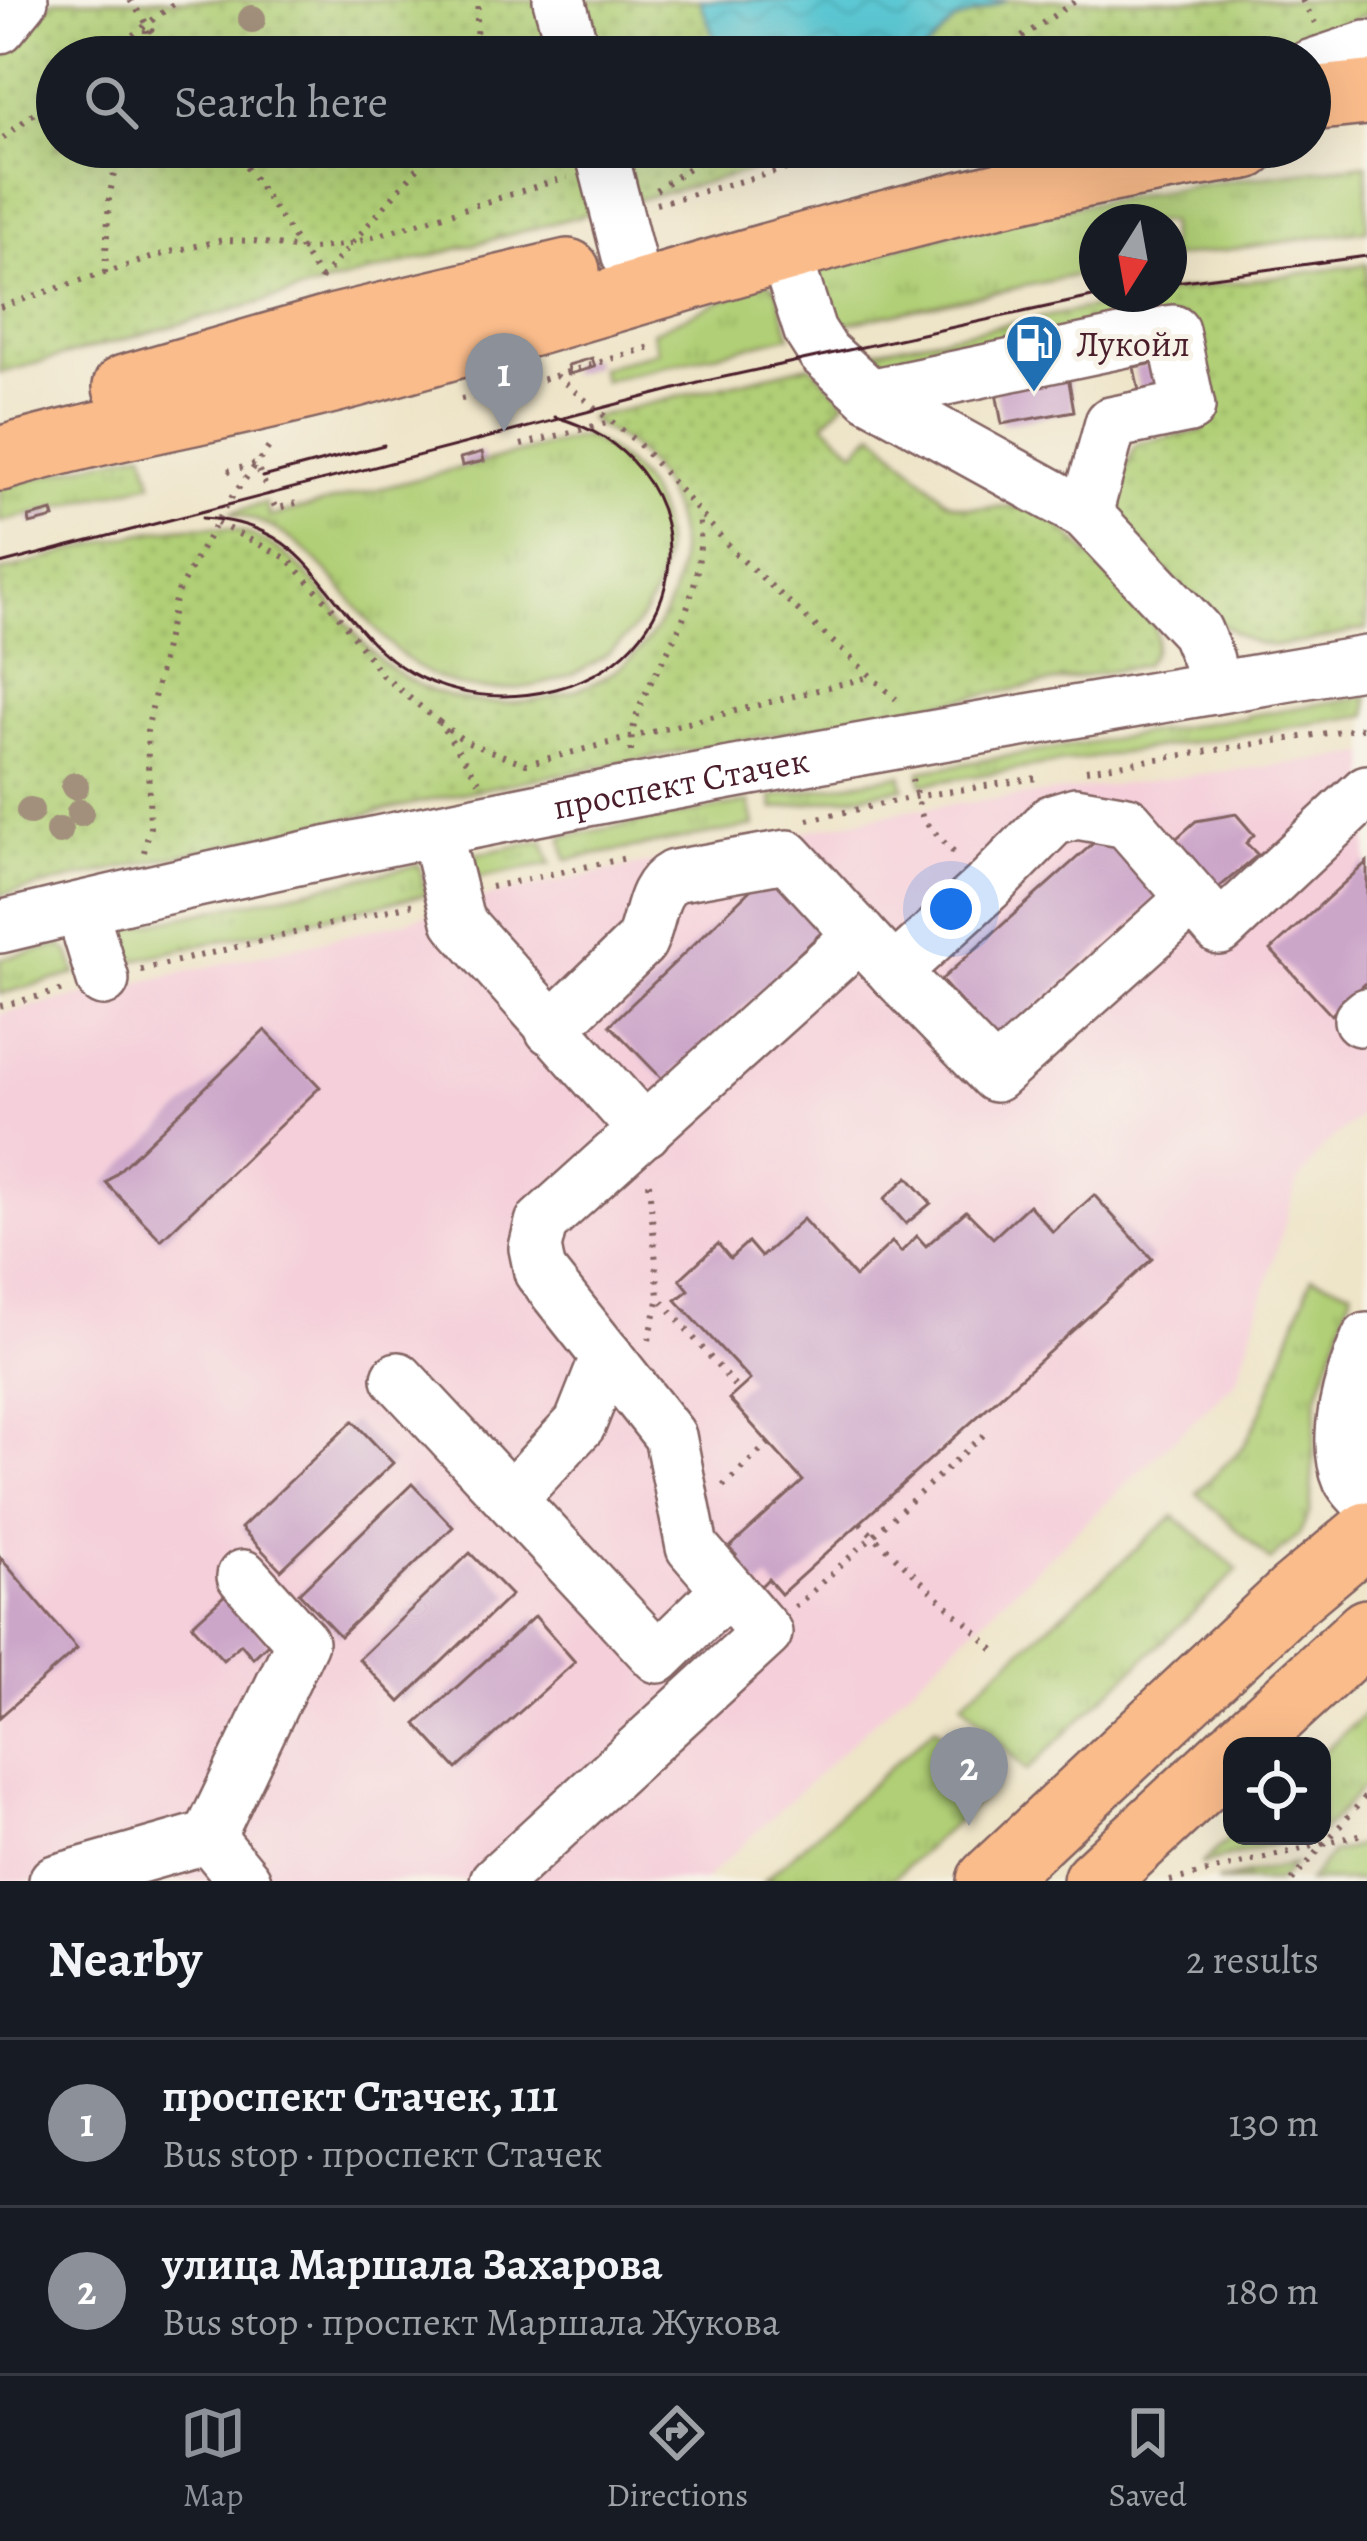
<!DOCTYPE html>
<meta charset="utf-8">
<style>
:root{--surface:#171b24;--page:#242831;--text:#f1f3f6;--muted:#9ea1a6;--line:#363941;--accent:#8c9099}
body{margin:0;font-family:Alegreya,serif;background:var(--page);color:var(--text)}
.controls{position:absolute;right:36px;bottom:36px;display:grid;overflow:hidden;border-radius:24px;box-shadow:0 12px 48px #0002}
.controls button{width:108px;height:108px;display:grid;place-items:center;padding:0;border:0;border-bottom:3px solid var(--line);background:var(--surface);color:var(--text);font:60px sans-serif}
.compass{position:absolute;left:1079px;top:204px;width:108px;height:108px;border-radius:50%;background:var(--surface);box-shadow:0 12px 48px #0002;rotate:191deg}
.you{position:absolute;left:951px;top:909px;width:42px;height:42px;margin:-30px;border:9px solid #fff;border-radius:50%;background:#1a73e8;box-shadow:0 0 0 18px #1a73e833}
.badge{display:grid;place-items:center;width:78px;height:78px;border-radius:50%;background:var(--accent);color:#fff;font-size:39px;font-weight:700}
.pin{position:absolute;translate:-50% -99px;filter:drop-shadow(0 3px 6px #0008)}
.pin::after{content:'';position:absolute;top:63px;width:42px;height:36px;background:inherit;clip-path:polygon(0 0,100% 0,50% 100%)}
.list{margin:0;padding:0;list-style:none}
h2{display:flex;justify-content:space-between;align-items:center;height:156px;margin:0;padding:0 48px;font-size:51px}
h2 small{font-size:39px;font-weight:400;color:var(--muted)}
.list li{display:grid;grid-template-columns:78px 1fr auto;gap:36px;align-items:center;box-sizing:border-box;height:168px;padding:0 48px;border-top:3px solid var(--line)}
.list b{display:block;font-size:45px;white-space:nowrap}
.list p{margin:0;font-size:39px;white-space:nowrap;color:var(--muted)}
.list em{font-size:39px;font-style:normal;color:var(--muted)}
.icon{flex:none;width:66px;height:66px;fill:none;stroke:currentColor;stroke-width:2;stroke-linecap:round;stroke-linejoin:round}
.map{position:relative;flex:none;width:1367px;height:1881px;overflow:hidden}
.search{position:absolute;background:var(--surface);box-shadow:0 12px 48px #0002;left:36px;right:36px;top:36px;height:132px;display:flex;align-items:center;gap:30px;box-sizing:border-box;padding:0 42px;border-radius:66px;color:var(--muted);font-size:45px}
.sheet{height:492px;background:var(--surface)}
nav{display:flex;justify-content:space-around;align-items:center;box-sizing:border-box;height:168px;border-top:3px solid var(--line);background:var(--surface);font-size:33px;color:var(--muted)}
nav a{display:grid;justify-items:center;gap:6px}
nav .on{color:var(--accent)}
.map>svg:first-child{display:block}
.built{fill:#f5cfda}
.grass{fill:url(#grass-tufts);stroke:#7d7750;stroke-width:3}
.park{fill:url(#park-dots);stroke:#7d7750;stroke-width:3}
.water{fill:url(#water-waves);stroke:#52747f;stroke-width:3}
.building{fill:#cca6c9}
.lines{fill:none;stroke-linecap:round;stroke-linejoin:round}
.minor-casing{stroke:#836462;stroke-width:56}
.major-casing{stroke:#836462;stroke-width:68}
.path{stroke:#836462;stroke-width:6;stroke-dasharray:3 9;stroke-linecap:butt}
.minor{stroke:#fff;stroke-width:51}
.major{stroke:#fabc8b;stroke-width:63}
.tram{stroke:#4a1f2b;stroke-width:3}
.tree{fill:#a2907c}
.labels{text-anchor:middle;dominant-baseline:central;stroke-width:10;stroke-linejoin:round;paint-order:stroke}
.poi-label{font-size:36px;fill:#4a1f2b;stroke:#f7f3e8;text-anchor:start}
.street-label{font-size:36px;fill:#4a1f2b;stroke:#f7f3e8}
</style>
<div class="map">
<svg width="1367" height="1881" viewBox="0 0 1367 1881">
<defs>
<pattern id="grass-tufts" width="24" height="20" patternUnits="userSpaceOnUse" patternTransform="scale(3)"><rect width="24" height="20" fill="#b0cf76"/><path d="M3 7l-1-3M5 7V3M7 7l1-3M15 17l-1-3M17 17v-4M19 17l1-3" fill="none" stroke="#99b166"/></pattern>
<pattern id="park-dots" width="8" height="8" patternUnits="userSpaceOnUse" patternTransform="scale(3)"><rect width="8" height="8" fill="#b0cf76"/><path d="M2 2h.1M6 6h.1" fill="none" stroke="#99b166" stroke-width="1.8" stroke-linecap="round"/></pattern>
<pattern id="water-waves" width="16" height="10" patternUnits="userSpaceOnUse" patternTransform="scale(3)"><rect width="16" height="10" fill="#5bc8d3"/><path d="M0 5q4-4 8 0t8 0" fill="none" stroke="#51abb5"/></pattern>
</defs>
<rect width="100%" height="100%" fill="#f7f3e8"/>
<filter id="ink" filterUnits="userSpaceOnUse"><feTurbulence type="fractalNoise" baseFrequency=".00833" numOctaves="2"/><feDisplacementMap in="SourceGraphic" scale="24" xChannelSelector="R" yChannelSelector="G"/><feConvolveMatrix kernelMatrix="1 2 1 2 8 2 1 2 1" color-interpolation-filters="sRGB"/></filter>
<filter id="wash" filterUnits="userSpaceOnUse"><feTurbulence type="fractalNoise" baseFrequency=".004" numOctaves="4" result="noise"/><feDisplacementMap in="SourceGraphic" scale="48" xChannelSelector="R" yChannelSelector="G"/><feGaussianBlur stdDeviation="2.7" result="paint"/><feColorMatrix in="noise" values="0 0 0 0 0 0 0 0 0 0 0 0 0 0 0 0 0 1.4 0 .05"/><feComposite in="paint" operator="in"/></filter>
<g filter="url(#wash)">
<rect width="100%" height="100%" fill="#eee4c8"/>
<path class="built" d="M1367,754V1110L1323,1147L1297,1184L1237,1380L704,1881H0V1014L391,925L502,893L908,810Z"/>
<path class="grass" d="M1367,164V230L1169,258V222H1097V271L829,327L814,278L818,267L1013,217L1203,184Z
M766,281L776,288L790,336L603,381L600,368L658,351L652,332Z
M584,436C717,499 671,657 538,685C363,721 367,539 230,513L265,503L270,517Z
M144,451L152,483L0,522V487Z
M1367,696V715L922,784L920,771L1236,718L1246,719V716Z
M901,775L904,788L774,809L772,797Z
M749,802L754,826L566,860L562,837Z
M543,841L551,864L466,880L461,857Z
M419,865L426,894L117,964L112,940L117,931Z
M61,945L69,953L76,974L0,994V959Z
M1312,1277L1352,1290L1317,1398L1310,1512L1299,1534L1271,1561L1197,1493L1244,1446L1263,1409Z
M1174,1516L1238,1570L1026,1771L962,1702Z
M1367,1712V1783L1322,1832V1753Z
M935,1727L993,1788L890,1881H764Z
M1232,1836H1305L1201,1864Z
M1367,1843V1881H1308L1332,1853Z
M1294,1864L1279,1881H1216Z"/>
<path class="park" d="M53,0H539L555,57H57V147H580L597,211L0,373V51Z
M572,0H1367V14L1316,35L1211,57H587Z
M612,147H847L628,202Z
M1367,264V629C1342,633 1289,648 1265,645C1221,641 1143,546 1111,513L1134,448L1141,443L1203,431L1182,317L880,371L855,354L1182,290Z
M810,365L845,401L824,423L855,451L874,432L947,501C978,517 1008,498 1038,511C1057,519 1073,540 1088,554C1115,579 1184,625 1144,665L476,790L0,895V572C65,555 167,516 231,529C293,542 322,595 360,639C418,708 513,720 593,683C637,663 670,621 678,572C685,524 664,472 625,442C614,434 597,427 589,418Z"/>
<path class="water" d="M700,0H1007L954,22L919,57H728L714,38Z"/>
<g id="blocks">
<path class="building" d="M592,358L595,367L570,374L568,365Z
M1155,363L1161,392L1140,396L1134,367Z
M1066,364L1074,411L1002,424L993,377Z
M482,452L484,461L462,466L460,458Z
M52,511L54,518L30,524L29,517Z
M1236,814L1254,835L1246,843L1258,855L1216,890L1170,844L1196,821Z
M1109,829L1165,891L997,1042L941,980Z
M1367,862V982L1331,1015L1271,950Z
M769,872L825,929L665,1082L610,1025Z
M265,1030L320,1087L161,1240L106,1183Z
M908,1177L931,1203L906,1224L884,1199Z
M1094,1195L1152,1259L781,1594L768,1579L759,1588L732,1559L736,1555L729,1548L803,1481L729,1399L750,1380L676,1300L689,1290L680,1279L718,1244L730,1258L748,1242L761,1257L803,1219L855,1277L892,1242L901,1252L917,1236L926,1246L966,1211L993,1238L1029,1205L1053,1232Z
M353,1421L393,1463L281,1570L241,1528Z
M412,1484L453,1527L340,1636L299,1593Z
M470,1553L511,1595L400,1702L359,1659Z
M0,1557L77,1649L0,1717Z
M226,1594L269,1643L253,1658L241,1644L223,1660L192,1625Z
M535,1616L575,1662L457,1769L416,1724Z"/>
</g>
</g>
<g filter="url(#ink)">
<use href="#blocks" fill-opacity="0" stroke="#836462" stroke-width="3"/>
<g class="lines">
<g class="minor-casing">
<g id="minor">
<path d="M559,0L575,57"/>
<path d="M0,27L22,0"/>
<path d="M1310,66L1367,47"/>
<path d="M600,147L628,256"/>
<path d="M790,249L792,275L810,331L824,353L870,395L1086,514L1196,631L1208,660L1213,688"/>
<path d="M870,395L1173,331L1189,407L1111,423L1086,514"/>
<path d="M436,832L458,921L645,1131"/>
<path d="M81,908L103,980"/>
<path id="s1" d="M0,927C451,817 909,739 1367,662"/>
<path d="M894,972L995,1076L1192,899"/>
<path d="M1360,1020L1367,1014"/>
<path d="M551,1029L641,942C652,919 650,889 674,876L787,856L894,972L987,887L1053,820L1076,813L1127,822L1220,929L1367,791"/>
<path d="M1367,1339C1351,1376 1331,1438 1349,1479C1352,1486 1362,1495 1367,1501"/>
<path d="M398,1378L658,1657L727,1590"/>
<path d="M511,1498L580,1424L607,1356"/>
<path d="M243,1576L302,1642L209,1837L245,1881"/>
<path d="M55,1881L209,1837"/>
<path d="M496,1881L766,1633L692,1547L670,1436L540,1272L535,1248L541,1223L860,935"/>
</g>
</g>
<g class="major-casing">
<path id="major" d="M1310,99L1367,93
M125,387L336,326L568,271
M0,459C117,425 238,407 355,375C650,294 942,190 1246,147
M1241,1746L1367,1631
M989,1881L1293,1596L1367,1534
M1095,1881L1232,1754"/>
</g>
<path class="path" d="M130,0L170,57
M1302,0L1315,23
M104,57L179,0
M145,57L146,27
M475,57L478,0
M992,57L1077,0
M1228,57L1276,46
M3,138L57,95
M233,147L321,279
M656,190L704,158L730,147
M656,204L867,147
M105,273L109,199L119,147
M321,279L436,147
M0,307L166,253L223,240L254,241L305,250L350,244L567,177
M556,376L638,443L736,554L896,699
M461,399L498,393L654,346
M521,445L610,422
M228,471L256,464L276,509L296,503
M217,523L288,559L331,606L382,675L439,722L479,781
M439,722L466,742L526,764L869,677
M631,752C630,711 657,673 675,637C693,599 704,557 699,515
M1086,770L1367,727
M912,779L923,820L959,858
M808,820L914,797L1037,778
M144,852L150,827L147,731L176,595L226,505L269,447
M491,887L631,857
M141,970L414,904
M0,1006L64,990
M649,1183L659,1297L738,1390
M649,1340L659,1297
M723,1486L769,1443
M860,1523L961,1619
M795,1607L989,1430
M966,1622L999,1655
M1170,1881L1367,1833
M1292,1881L1367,1795"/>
<use href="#minor" class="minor"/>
<use href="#major" class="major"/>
<path class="tram" d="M1169,283L1367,256
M263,477L384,445
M202,518C300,523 314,582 372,642C420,692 489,706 556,689C708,648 706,457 555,417
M0,564L706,381L1106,294"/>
</g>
<g class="tree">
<circle cx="252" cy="19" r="14"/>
<circle cx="75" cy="786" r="14"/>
<circle cx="30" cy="811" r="14"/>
<circle cx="80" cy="813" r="14"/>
<circle cx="59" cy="831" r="14"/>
</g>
</g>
<defs>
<g id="fuel-pin" transform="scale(3)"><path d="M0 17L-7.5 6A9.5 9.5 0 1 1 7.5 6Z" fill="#1f6fb2" stroke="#f7f3e8"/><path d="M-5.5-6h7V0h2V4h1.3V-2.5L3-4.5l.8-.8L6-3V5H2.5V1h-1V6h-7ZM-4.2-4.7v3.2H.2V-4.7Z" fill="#fff"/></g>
</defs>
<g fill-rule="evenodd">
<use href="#fuel-pin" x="1034" y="343"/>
</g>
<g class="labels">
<g class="poi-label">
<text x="1076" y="343">Лукойл</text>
</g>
<g class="street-label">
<text stroke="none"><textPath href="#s1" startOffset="696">проспект Стачек</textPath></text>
</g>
</g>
</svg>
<div class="controls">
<button><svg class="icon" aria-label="locate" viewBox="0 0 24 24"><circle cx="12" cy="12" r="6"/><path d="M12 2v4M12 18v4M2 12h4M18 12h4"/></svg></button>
</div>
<svg class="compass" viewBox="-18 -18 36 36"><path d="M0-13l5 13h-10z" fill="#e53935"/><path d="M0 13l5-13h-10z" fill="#9ea1a6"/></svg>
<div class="you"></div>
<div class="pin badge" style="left:504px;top:432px">1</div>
<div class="pin badge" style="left:969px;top:1826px">2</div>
<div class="search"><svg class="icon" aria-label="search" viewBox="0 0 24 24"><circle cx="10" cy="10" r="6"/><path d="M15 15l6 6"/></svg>Search here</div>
</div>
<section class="sheet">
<h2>Nearby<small>2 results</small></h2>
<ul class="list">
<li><span class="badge">1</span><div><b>проспект Стачек, 111</b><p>Bus stop · проспект Стачек</p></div><em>130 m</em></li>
<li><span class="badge">2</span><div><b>улица Маршала Захарова</b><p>Bus stop · проспект Маршала Жукова</p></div><em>180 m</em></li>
</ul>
</section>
<nav>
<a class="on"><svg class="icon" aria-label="map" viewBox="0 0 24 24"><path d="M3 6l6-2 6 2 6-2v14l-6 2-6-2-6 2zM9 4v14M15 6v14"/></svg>Map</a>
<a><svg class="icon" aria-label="directions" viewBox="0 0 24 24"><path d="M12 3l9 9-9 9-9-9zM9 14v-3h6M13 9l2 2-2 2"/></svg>Directions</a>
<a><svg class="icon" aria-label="saved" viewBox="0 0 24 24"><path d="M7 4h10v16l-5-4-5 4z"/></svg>Saved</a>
</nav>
